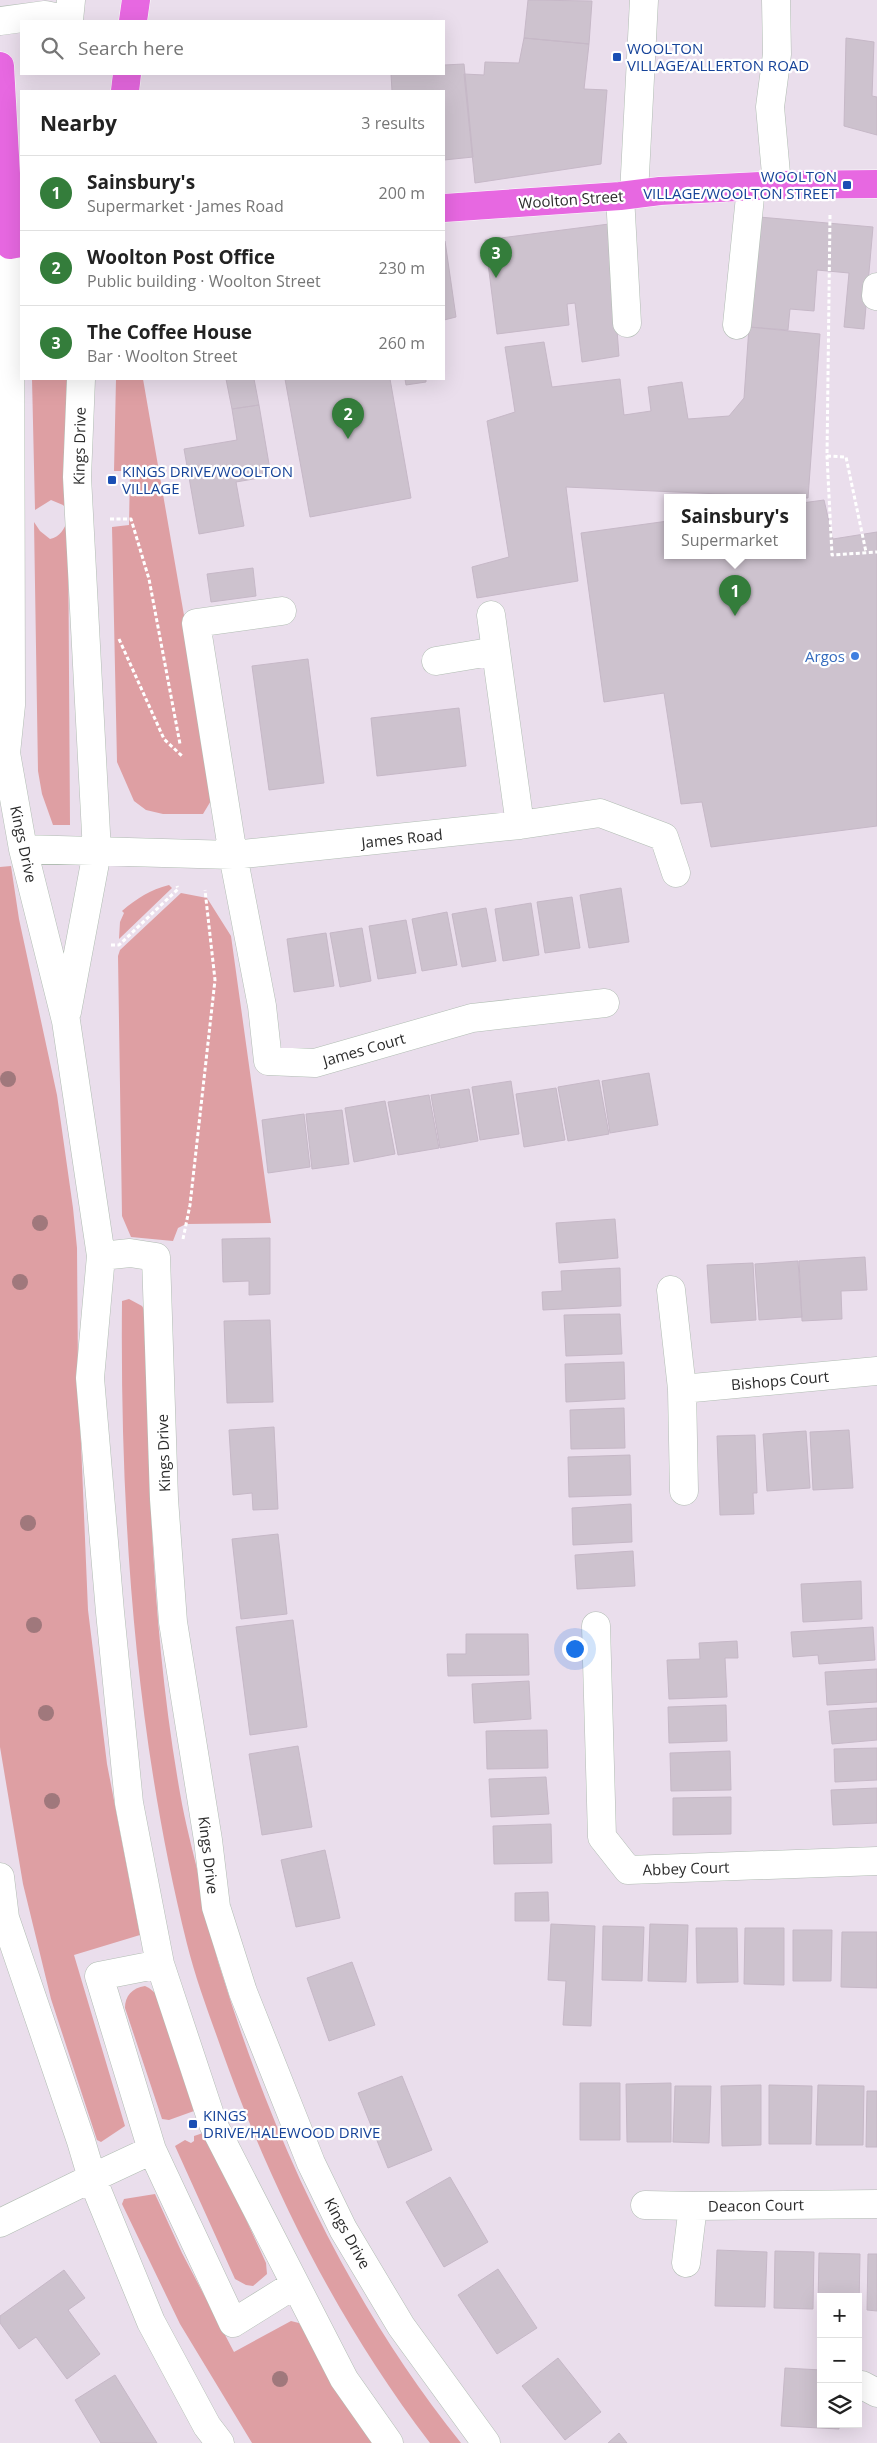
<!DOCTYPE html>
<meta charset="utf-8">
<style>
:root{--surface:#fff;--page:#f2f2f2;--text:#222;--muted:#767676;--line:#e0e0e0;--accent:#347d3b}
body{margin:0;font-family:"Open Sans",sans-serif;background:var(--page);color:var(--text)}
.controls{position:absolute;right:15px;bottom:15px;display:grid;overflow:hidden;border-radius:0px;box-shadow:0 5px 20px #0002}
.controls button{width:45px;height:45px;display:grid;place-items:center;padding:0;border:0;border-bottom:1px solid var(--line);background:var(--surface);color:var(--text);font:25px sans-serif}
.you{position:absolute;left:574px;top:1648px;width:18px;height:18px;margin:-12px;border:4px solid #fff;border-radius:50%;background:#1a73e8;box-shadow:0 0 0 8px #1a73e833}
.badge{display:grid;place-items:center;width:32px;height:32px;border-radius:50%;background:var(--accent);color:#fff;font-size:16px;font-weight:700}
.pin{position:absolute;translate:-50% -41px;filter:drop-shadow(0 1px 2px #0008)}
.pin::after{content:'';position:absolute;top:26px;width:18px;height:15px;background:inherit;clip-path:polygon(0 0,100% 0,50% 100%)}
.popup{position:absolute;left:664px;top:494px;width:142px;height:65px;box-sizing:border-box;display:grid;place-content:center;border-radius:0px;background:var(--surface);filter:drop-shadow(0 1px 4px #0005);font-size:16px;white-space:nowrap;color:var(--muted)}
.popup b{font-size:19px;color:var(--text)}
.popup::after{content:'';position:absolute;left:50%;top:100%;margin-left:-10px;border:10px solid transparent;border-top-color:var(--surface)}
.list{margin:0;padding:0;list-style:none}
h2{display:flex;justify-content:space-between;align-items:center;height:65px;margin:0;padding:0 20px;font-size:21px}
h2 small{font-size:16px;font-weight:400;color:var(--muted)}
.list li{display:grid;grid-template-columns:32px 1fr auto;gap:15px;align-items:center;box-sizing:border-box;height:75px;padding:0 20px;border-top:1px solid var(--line)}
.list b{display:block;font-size:19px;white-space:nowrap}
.list p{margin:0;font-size:16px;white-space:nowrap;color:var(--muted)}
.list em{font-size:16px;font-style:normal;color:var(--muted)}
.icon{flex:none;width:28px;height:28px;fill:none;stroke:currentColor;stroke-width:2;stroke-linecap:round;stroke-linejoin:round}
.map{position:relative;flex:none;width:877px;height:2443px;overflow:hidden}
.search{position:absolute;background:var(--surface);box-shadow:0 5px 20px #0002;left:20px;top:20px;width:425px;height:55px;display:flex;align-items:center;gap:12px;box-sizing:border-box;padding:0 18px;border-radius:0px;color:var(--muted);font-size:19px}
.panel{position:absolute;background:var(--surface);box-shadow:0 5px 20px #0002;left:20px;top:90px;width:425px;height:290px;border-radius:0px}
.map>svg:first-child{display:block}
.green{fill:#de9fa3}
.building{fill:#cdc2ce;stroke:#c6b8c7}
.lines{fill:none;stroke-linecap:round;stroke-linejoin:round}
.minor-casing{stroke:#b1bdb3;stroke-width:29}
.major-casing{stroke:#fff;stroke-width:29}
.path{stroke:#fff;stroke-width:3;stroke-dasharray:4 2.5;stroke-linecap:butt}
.minor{stroke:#fff;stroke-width:28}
.major{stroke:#e768e1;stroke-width:28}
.tree{fill:#a0787c}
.transit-dot{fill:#1a4fb4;stroke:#fff;stroke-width:2}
.shop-dot{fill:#3f7fe0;stroke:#fff;stroke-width:2}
.labels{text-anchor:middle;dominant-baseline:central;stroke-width:4.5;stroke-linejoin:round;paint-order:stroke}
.transit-label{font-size:15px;fill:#164399;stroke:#fff;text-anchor:start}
.street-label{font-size:15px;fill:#2b2b2b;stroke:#fff}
.shop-label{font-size:15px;fill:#366cbe;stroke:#fff;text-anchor:end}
</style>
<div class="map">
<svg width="877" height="2443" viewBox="0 0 877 2443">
<rect width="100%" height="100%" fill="#eadeec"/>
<path class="green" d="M32,379H69L68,511L63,505L51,500L35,510Z
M116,379H143L215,794L203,814H163L146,810L134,801L117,762L112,527L129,525L130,471H114Z
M68,520L70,825H53L42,794L38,771L34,522L40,531L50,539C60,537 64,529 68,520Z
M11,866L19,919L57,1095L73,1208L77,1248L78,1372L88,1610L107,1764L140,1935L74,1955L125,2126L101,2142L97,2140L51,1999L23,1884L0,1747V867Z
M169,885L172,888L119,939L120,922L124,913L122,911C137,898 150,890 169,885Z
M181,893L207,898L231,936L271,1223L186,1224L178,1228L173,1241L131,1237L122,1216L118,956L120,950Z
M129,1299L142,1306L146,1313C148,1474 152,1634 180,1793C185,1822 193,1852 200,1881C207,1912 212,1944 222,1974C274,2142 350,2305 461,2443H430C339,2324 271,2189 221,2048C209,2014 196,1980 187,1944C135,1735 120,1516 122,1301Z
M145,1986L149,1988L159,1996L194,2111L169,2120L162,2119L125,2008C125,1996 132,1988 145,1986Z
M206,2132L266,2263L267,2274L253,2286L246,2285L235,2279L175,2146L185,2140L191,2143L194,2141V2136Z
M155,2194L182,2253L234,2352L291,2321L299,2323L378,2443H252L180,2324L122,2204L124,2199Z"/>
<path class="building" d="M528,0L592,1L589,44L524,38Z
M524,38L589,44L584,89L607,90L601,164L475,183L464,74L484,75L485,62L519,63Z
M846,38L874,42L872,96L877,97V135L844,126Z
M464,64L473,157L444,160V91H392L391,74H444V65Z
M759,217L873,227L864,329L844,327L849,273L817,270L814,311L790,309L788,330L749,327Z
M609,224L619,356L582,362L575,303L567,304L569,325L497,334L485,240Z
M445,241L456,317L444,320V242Z
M749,327L820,334L808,498L566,487L578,581L477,598L472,567L509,557L487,421L515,412L505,347L544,342L552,387L620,379L624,415L651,411L648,387L682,382L688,419L729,416L744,398Z
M226,379H254L259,405L232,409Z
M285,379H390L411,498L310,517Z
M405,379H426V382L406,385Z
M259,405L271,476L236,482L244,526L199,534L184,449L237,440L232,409Z
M824,500L833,539L877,532V826L711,847L702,802L681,804L664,693L604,702L581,533L668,521V555H802V503Z
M253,568L256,596L211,602L207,574Z
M308,659L324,783L269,790L252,666Z
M459,708L466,766L377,776L371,718Z
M621,888L629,942L589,948L580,895Z
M572,897L580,948L545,953L537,902Z
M531,903L539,955L503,961L495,909Z
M486,908L496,961L462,967L452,914Z
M447,912L457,965L422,971L412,919Z
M406,920L416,973L378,979L369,926Z
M362,928L371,981L340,987L330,933Z
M326,933L334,986L294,992L287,939Z
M649,1073L658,1125L610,1133L602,1081Z
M599,1080L609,1134L568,1141L558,1087Z
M511,1081L519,1134L480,1140L472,1087Z
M556,1088L565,1140L524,1147L516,1094Z
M469,1089L478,1141L440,1148L431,1095Z
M429,1095L439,1148L398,1155L388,1102Z
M385,1101L395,1154L354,1162L345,1108Z
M342,1110L349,1164L312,1169L306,1114Z
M304,1114L310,1167L268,1173L262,1120Z
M615,1219L618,1258L559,1263L556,1223Z
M270,1238V1294L249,1295V1281L223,1282L222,1239Z
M865,1257L867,1290L841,1291L842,1319L802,1321L799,1261Z
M798,1261L802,1317L759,1320L755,1264Z
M753,1263L756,1320L711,1323L707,1265Z
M620,1268L621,1306L543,1310L542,1292L562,1291L561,1271Z
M620,1314L622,1354L566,1356L564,1315Z
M270,1320L273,1402L227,1403L224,1321Z
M624,1362L625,1399L566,1402L565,1364Z
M624,1408L625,1448L571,1449L570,1410Z
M274,1427L278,1509L253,1510L252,1493L233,1495L229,1430Z
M849,1430L853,1488L813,1490L810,1432Z
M806,1431L810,1488L767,1491L763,1434Z
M755,1435L757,1493H753L754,1514L720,1515L717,1436Z
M630,1455L631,1495L569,1497L568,1457Z
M631,1504L632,1542L573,1545L572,1508Z
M278,1534L287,1614L241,1619L232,1539Z
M633,1551L635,1586L577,1589L575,1555Z
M861,1581L862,1619L803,1622L801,1584Z
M293,1620L307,1727L250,1735L236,1627Z
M873,1627L875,1660L819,1664L818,1655L793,1657L791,1632Z
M466,1634H528L529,1675L448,1676L447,1654H466Z
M737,1641L738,1658H725L727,1697L669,1699L667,1660L700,1659L699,1643Z
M877,1669V1702L827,1705L825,1672Z
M529,1681L531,1719L474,1723L472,1684Z
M726,1705L727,1741L669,1743L668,1707Z
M877,1708V1740L832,1744L829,1711Z
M547,1730L548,1768L487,1769L486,1731Z
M298,1746L312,1827L262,1835L249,1754Z
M877,1748V1780L835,1782L834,1749Z
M730,1751L731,1790L671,1791L670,1753Z
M546,1777L549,1814L491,1817L489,1779Z
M877,1788V1823L833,1825L831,1790Z
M731,1797V1834L673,1835V1798Z
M551,1824L552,1863L494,1864L493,1826Z
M325,1850L340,1918L296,1927L281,1860Z
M548,1892L549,1921H515V1893Z
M551,1924L595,1926L591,2026L563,2025L566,1981L548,1980Z
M650,1924L688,1925L686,1982L648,1981Z
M603,1926L644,1927L642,1981L602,1980Z
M696,1928H737L738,1982L697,1983Z
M745,1928H784V1985L744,1984Z
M793,1930H832L831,1981H793Z
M842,1932H877V1988L841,1987Z
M352,1962L375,2025L329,2041L307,1978Z
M402,2076L432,2150L388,2168L358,2093Z
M580,2083H620V2140H580Z
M671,2083V2142H627L626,2084Z
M761,2085V2145L722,2146L721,2086Z
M769,2085L812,2086L811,2144H769Z
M818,2085L864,2086L863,2145H816Z
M675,2086H711L709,2143L673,2142Z
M867,2091H877V2147H866Z
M450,2177L488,2242L444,2267L406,2202Z
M717,2250L767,2252L765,2307L715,2306Z
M775,2251L814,2252L813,2309L774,2308Z
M819,2253L860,2254L859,2307L858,2297H821V2307H818Z
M868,2254H877V2311L867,2310Z
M498,2269L537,2328L497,2354L458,2295Z
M64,2270L85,2298L68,2310L100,2354L67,2379L36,2337L19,2349L0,2323V2316Z
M558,2358L601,2412L565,2440L522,2386Z
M785,2368L821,2370V2424H839V2429L781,2426Z
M115,2375L157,2443H101L75,2400Z
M619,2433L627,2443H608Z"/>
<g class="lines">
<g class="minor-casing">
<path id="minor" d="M776,0L777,54L770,107L777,185
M0,21L45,15L69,20L71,0
M634,194L644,0
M620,196L627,323
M0,246L10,245L11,705L6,753L23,849L66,1021L101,1256L90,1378L110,1612L129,1803L160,1964L213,2124L344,2379L389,2443
M876,296L877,287
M737,325L751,187
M282,611L196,623L233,855L262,1006L268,1061L315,1063L472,1018L605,1003
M491,615L520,825
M436,661L496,651
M23,849L233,855L520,825L600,813L664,837L676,873
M67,1012L97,852L77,477L81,379
M101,1256L130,1253L156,1257L164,1499L173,1622L208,1840L216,1907L243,1992L311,2163L343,2229L401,2326L486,2443
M671,1290L682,1389
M684,1491L682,1389L877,1371
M596,1626L602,1837L628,1870L877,1861
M0,1877L5,1918L81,2141L92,2178L152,2150
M160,1964L99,1976L152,2150L233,2323L294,2285
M645,2205L693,2206
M0,2223L92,2178L151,2322L207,2426L220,2443
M686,2263L693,2206L877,2204
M862,2385L877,2393"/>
</g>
<g class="major-casing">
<path id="major" d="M133,21L136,0
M0,66L10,245L21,243
M125,91L127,74
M444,208L620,196L660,191L777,185L877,184"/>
</g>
<path class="path" d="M830,215L827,456L832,555L877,552
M827,456L846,457L866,552
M110,519H131L149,579L180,744
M119,639L164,739L182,756
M111,945H119L178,889L177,886
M183,1239L190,1205L215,980L205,890"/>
<use href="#minor" class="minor"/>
<use href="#major" class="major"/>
</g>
<g class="tree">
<circle cx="8" cy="1079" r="8"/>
<circle cx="40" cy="1223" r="8"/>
<circle cx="20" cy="1282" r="8"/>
<circle cx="28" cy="1523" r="8"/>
<circle cx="34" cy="1625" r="8"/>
<circle cx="46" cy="1713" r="8"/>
<circle cx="52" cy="1801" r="8"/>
<circle cx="280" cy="2379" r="8"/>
</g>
<g class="transit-dot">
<rect x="612" y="52" width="10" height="10" rx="2.5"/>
<rect x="842" y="180" width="10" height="10" rx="2.5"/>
<rect x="107" y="475" width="10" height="10" rx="2.5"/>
<rect x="188" y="2119" width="10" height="10" rx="2.5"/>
</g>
<circle class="shop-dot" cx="855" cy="656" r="5"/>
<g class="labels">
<g class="transit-label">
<text x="627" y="48">WOOLTON<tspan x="627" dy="17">VILLAGE/ALLERTON ROAD</tspan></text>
<text x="837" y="176" text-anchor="end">WOOLTON<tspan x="837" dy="17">VILLAGE/WOOLTON STREET</tspan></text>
<text x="122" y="471">KINGS DRIVE/WOOLTON<tspan x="122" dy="17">VILLAGE</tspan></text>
<text x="203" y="2115">KINGS<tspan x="203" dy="17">DRIVE/HALEWOOD DRIVE</tspan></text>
</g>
<g class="street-label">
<text transform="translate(571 199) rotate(-4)">Woolton Street</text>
<text transform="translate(79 446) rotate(-89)">Kings Drive</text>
<text transform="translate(402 838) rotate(-6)">James Road</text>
<text transform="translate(24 844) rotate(78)">Kings Drive</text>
<text transform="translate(364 1049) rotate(-16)">James Court</text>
<text transform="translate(780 1380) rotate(-5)">Bishops Court</text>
<text transform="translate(163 1453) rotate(-92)">Kings Drive</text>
<text transform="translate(209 1855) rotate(83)">Kings Drive</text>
<text transform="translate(686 1868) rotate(-2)">Abbey Court</text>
<text transform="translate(756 2205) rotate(-1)">Deacon Court</text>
<text transform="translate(348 2233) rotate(61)">Kings Drive</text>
</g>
<g class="shop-label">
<text x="845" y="656">Argos</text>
</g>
</g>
</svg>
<div class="controls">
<button>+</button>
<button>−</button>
<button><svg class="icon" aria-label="layers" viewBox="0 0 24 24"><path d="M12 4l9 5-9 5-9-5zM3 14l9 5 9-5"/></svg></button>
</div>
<div class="you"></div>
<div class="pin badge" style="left:735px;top:616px">1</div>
<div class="popup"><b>Sainsbury's</b>Supermarket</div>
<div class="pin badge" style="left:348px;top:439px">2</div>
<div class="pin badge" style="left:496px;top:278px">3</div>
<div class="search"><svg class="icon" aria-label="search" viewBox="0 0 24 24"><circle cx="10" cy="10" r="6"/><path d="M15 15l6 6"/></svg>Search here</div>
<section class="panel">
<h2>Nearby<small>3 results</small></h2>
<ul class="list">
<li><span class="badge">1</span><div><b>Sainsbury's</b><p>Supermarket · James Road</p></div><em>200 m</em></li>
<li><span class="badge">2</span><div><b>Woolton Post Office</b><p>Public building · Woolton Street</p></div><em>230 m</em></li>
<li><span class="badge">3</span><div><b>The Coffee House</b><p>Bar · Woolton Street</p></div><em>260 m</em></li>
</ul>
</section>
</div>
